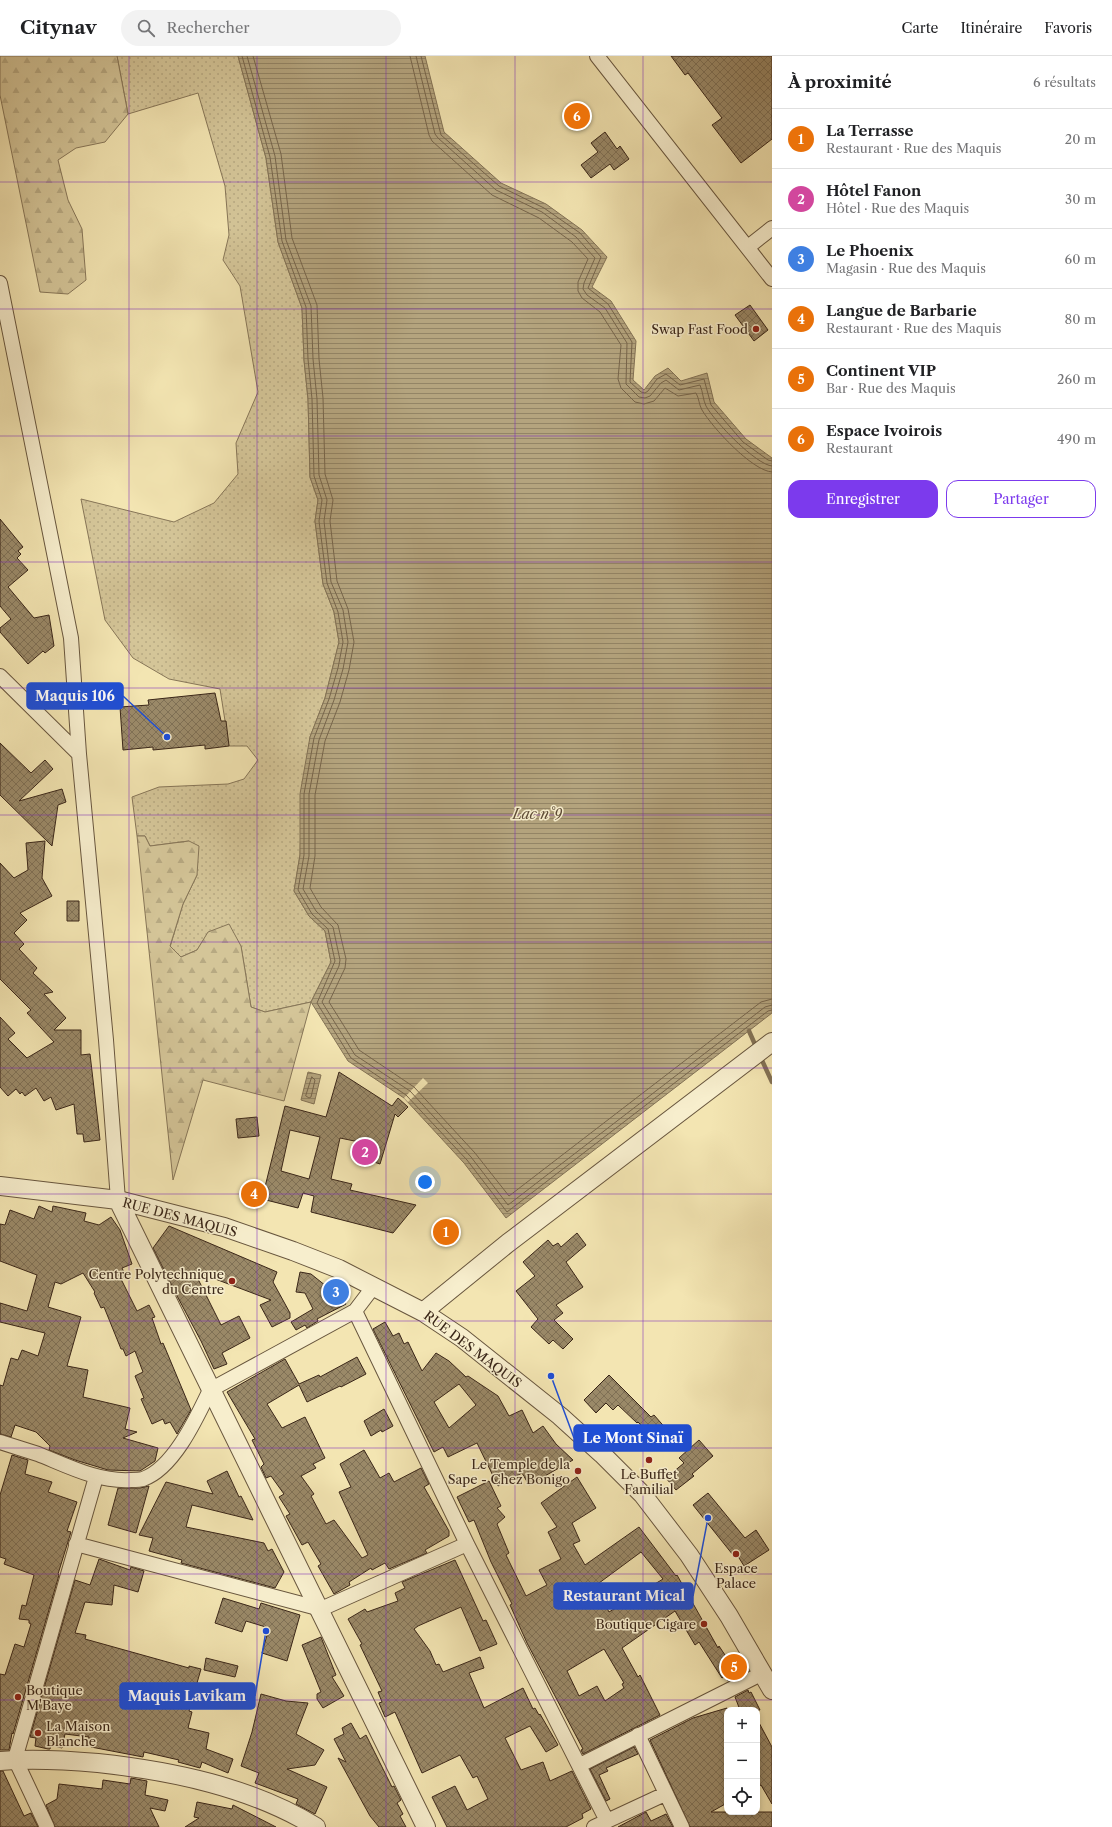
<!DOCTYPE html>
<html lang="fr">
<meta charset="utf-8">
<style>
:root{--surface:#fff;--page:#f2f2f2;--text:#202124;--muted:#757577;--line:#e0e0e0;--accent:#7c3aed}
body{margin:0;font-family:"Libre Caslon Text",serif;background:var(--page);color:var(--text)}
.controls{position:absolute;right:12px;bottom:12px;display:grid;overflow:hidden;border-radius:8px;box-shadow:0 2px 6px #0003}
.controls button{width:36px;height:36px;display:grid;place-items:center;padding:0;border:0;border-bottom:1px solid var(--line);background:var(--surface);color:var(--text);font:20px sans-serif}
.you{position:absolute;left:425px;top:1126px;width:14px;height:14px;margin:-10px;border:3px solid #fff;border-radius:50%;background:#1a73e8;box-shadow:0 0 0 6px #1a73e833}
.badge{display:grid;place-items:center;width:26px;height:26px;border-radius:50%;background:var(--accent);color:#fff;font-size:13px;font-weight:700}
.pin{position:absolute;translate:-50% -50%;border:2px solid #fff;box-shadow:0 1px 4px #0006}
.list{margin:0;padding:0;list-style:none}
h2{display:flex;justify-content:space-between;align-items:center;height:52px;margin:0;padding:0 16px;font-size:17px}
h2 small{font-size:13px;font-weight:400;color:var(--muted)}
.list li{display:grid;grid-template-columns:26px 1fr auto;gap:12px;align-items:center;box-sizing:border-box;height:60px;padding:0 16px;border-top:1px solid var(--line)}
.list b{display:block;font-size:15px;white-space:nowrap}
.list p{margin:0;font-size:13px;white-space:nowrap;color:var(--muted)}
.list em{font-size:13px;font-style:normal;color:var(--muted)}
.actions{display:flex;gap:8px;padding:12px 16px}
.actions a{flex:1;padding:9px 0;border:1px solid var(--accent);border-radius:12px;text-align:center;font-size:14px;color:var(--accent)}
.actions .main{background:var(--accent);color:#fff}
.icon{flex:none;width:22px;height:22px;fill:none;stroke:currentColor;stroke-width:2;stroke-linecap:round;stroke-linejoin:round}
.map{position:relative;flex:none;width:772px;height:1771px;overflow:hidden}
header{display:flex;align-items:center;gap:24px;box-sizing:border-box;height:56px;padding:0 20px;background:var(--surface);border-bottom:1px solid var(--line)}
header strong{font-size:19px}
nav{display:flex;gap:22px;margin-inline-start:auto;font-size:14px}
.search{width:280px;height:36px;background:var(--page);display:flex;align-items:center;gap:10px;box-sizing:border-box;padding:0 14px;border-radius:22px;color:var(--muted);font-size:15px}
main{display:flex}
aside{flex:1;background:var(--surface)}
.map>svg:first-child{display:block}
.grass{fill:url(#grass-dots);stroke:#877658}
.forest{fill:url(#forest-firs);stroke:#877658}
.water{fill:url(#water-rules);stroke:#837255}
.pier{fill:#f3e5b2}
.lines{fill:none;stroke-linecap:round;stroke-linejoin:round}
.shore{stroke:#77654b;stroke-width:1}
.stream{stroke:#837255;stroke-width:4.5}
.building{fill:url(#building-cross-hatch);stroke:#3a2618;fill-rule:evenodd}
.minor-casing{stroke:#68563e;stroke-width:16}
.tertiary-casing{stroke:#68563e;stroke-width:20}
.minor{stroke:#f7eecd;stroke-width:14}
.tertiary{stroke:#f7eecd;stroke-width:18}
.grid{fill:none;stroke:#7b2cbf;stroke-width:1;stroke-opacity:0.55}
.poi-dot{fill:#8f2418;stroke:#f7eecd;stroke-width:1.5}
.labels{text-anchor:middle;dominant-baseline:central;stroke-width:3;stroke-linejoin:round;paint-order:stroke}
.poi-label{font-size:13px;fill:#3a2618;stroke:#f7eecd;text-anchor:end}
.street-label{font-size:13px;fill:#3a2618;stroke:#f7eecd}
.water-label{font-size:14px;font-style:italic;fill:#5f4c37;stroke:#f7eecd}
.leader{fill:none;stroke:#1d4ed8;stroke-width:1.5}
.callout-dot{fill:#1d4ed8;stroke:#f7eecd;stroke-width:1.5}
.callout{fill:#1d4ed8;stroke:#1d4ed8;stroke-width:1.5}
.callout-label{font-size:14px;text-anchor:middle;font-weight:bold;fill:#fff}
</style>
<header>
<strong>Citynav</strong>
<div class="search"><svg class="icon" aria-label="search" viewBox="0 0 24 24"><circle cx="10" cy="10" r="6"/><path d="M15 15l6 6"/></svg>Rechercher</div>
<nav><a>Carte</a><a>Itinéraire</a><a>Favoris</a></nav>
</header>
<main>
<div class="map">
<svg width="772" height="1771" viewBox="0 0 772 1771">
<defs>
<pattern id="grass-dots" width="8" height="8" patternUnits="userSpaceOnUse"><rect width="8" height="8" fill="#d4c598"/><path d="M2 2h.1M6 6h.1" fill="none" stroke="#b7a982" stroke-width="1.8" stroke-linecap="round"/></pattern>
<pattern id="forest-firs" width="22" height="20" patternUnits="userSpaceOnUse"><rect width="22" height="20" fill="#d4c598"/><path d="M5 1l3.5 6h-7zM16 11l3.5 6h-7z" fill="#b7a982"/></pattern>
<pattern id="water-rules" width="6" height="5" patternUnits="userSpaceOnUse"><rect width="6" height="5" fill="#b4a47e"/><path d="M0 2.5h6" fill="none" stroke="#938566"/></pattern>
<pattern id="building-cross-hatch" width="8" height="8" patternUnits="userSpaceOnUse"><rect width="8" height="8" fill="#9a8968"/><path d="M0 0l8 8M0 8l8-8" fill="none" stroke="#7f7055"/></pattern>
</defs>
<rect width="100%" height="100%" fill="#f3e5b2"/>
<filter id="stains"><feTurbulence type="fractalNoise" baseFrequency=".005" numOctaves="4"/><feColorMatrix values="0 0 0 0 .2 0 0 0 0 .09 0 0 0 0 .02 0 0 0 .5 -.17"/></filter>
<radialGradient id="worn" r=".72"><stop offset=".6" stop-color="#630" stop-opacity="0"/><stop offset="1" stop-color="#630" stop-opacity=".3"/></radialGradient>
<path class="grass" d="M117,0H238L266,102L278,186L302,252L304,304L308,343L310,421L318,444L315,465L323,528L334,556L339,586L325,642L310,681L301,769L300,799L294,835L309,860L325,875L331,906L311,946L265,956L251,951L241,890L209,876L197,894L181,901L170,891L183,848L197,819L189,785L150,790L145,780H137L132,741L159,731L228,728L244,723L258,704L247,690H229L220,633L169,623L133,602L105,564L81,443L174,466L214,447L238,418L236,387L258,336L240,230L223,204L229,179L225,130L198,37L128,58Z"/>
<path class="forest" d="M0,0H117L128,58L105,86L76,92L58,104L68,144L82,173L86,224L68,238L40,236L0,39Z
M137,780H145L150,790L189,785L199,790L197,819L183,848L170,890L181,901L197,894L208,876L229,868L241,890L251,951L265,956L311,946L284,1045L203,1024L173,1124Z"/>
<path class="water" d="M238,0H425L444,76L501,127L546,148L582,174L607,201L592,231L611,245L636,285L633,324L644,334L655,320L668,312L681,325L707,317L714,346L746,383L772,402V957L506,1162L464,1107L404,1042L348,1005L311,946L331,906L325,875L309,860L294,835L300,799V738L310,681L325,642L339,586L334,556L323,528L315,465L318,444L310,421L308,343L304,304L302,252L278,186L266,102Z
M308,1016L321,1019L314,1048L301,1044Z"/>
<path class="pier" d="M423,1022L428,1027L408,1046L404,1042Z"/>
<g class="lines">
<path class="shore" d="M242,0L270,101L282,185L306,251L308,303L312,343L314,420L322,444L319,465L327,527L338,556L343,586L338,612L329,643L314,682L304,738V799L298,834L312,858L328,873L335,905L317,947L351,1002L406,1039L467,1104L507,1156L768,955L772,954
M247,0L275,100L286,184L311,250L313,303L317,343L319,419L327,444L324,465L331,526L343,554L348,586L343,613L334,644L319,684L309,738V800L303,833L316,855L333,871L340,904L339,910L322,946L355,999L410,1035L471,1101L508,1149L765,951L772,949
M253,0L281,98L292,182L317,249L319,303L323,342L325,418L333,444L330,465L337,525L348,553L354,586L349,614L340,646L325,685L315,739V800L310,832L321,851L338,869L346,903L345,912L329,946L359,994L414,1031L475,1097L509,1140L761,946L772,943
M410,0L429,79L432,85L492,139L539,162L572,186L588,203L578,226V235L582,242L600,256L621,289L618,323L621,332L635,346L644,348L654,345L665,332L678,340L696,337C699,342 699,349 702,354C712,371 752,415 772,416
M416,0L435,78L438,82L496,134L542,156L576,181L595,202L584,227L583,233L587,239L605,252L627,287L626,328L639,341L645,342L650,340L661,327L666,324L679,334L700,329C703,336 703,344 706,350C714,365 756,409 772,410
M421,0L441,79L499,130L544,152L580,177L601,201L588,232L608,248L632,286L630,326L641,336L645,337L648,335L657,323L666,318L680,329L704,323L711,349L743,386L768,404L772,405
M312,1021L315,1024L311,1041L309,1042L306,1040Z"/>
<path class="stream" d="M749,975L757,993
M760,1000L772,1026"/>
</g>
<path class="building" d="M671,0H772V83L741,107L712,69L722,62L688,17L685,19Z
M605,76L617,93L620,90L629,103L614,114L610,108L591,122L581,109L598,96L591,87Z
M750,249L768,274L754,285L735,259Z
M0,463L23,491L18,495L21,498L17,502L28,514L8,531L34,562L49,559L54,590L45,597L43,595L28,608L0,576V572L11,563L0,550Z
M215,637L221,665H226L229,690L205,693V689L153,694V691L123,694L120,651L149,649L148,644Z
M0,687L31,717L45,704L53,713L19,745L62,733L66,746L58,749L52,790L0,739Z
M45,785L42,822L52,840L20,857L27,864L14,877L24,888L19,893L37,912L33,917L53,936L44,938L66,962L54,974H81V999L90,998L100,1084L84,1086L83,1078H77L74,1048L56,1054L51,1041L44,1045L36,1032L25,1040L22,1036L20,1038L16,1033L8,1040L0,1031V961L15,977L8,983L27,1002L54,986L27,957L31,954L0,923V807L14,822L28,814L26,787Z
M67,845H79V865H67Z
M339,1016L392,1050L398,1042L408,1051L398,1061L395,1058L380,1108L365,1103L369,1088L340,1082L331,1123L352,1128L350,1134L416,1149L393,1177L311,1156L314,1140L303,1137L298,1152L262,1143L285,1050L326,1061ZM290,1074L320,1081L309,1123L281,1115Z
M257,1061L259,1080L238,1082L236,1063Z
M39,1150L52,1156L53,1150L86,1157L84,1165L99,1169L111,1161L120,1174L132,1208L122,1212L126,1221L121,1223L137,1255L149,1249L155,1261L152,1262L161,1288L163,1287L191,1354L177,1378L170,1366L165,1368L163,1363L152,1368L141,1343L144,1342L135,1320L143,1316L135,1295L126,1300L123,1293H121L104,1251L101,1252L94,1237L95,1236L83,1217L61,1228L55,1226L48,1251L81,1261L67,1310L88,1314L83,1341L130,1352L125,1373L137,1376L123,1382L158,1392L155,1405L140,1415L108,1414L75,1404L49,1394L50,1390L36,1376L15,1369L11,1381L0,1378V1329L3,1330L11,1302L18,1304L22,1294L38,1300L45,1277L0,1266V1247L27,1255L37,1219L0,1205V1168L5,1169L10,1154L34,1163Z
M169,1170L277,1216L273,1226L290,1257V1262L272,1271L260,1249L271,1244L194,1215L221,1269L239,1260L250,1282L222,1297L227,1308L214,1313L201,1285L176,1238L153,1192Z
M577,1177L586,1189L566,1206L583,1231L556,1249L563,1257L554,1264L573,1283L563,1293L553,1284L549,1288L531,1271L538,1263L516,1235L535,1220L523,1206L548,1184L553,1190L558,1187L561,1191Z
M300,1216L311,1218L326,1230L331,1227L346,1248L317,1263L318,1265L307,1272L305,1269L296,1274L291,1266L313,1253L305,1237L296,1236Z
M385,1266L393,1280L399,1277L404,1288L408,1286L422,1315L436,1297L449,1305L466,1321L468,1320L498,1340L509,1360L522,1354L533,1377L543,1370L556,1388L573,1404L529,1429L522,1417L498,1430L477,1387L448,1401L443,1391L434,1396L373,1273ZM459,1328L476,1349L449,1372L434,1346Z
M357,1301L366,1318L341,1331L340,1330L307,1346L299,1329L267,1348L282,1372L305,1361L325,1402L313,1408L316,1412L301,1420L314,1438L311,1440L326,1468L334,1464L362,1502L368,1499L339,1436L351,1431L340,1408L364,1394L380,1422L389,1417L394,1426L421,1412L429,1428L424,1431L449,1475V1480L425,1494L427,1497L389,1513L385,1507L372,1514L371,1512L349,1526L350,1529L334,1538L318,1510L321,1508L308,1486L302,1489L286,1460L290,1458L279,1441L284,1438L271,1420L266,1422L261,1411L264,1408L252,1384L255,1383L227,1336L285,1303L299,1328L319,1319L320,1321Z
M609,1319L651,1361L654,1359L675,1383L664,1393L638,1366L637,1367L618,1349L613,1354L606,1347L596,1357L584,1344Z
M384,1353L393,1370L382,1376L381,1374L371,1380L364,1365Z
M699,1384L713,1400L692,1418L694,1420L676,1434L666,1422L684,1407L679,1402Z
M12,1399L28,1404L25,1418L52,1426L48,1436L77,1446L67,1475L71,1476L58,1518L59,1519L13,1678L12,1677L9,1694H0V1618L5,1619L15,1588L24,1591L31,1568L29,1567V1564L19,1563L22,1549L26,1550L34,1519L4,1508L6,1503L0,1501V1439Z
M227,1415L239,1441L241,1440L253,1464L192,1449L186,1471L264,1487L268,1495L272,1493L284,1516L275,1532L181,1507L182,1504L149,1495L153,1482L139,1479L166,1426L213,1438L207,1425Z
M577,1421L596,1452L572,1467L580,1485L573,1488L585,1509L639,1471L676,1520L677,1519L718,1592L719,1590L729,1605L731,1604L739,1619L728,1625L725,1620L722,1622L699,1586L695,1589L675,1555L622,1592L638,1621L640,1619L660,1659L583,1698L581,1694L583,1693L527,1587L510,1549L512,1548L491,1506L474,1464L469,1466L457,1441L489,1425L501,1450L497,1452L505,1461L497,1468L509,1497L506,1499L526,1540L547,1529L539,1514L561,1503L548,1476L557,1471L541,1447ZM641,1496L663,1523L609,1556L595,1530ZM604,1593L624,1627L622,1628L624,1632L605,1645L597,1630L579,1640L567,1615Z
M149,1430L136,1477L108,1469L118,1432H140Z
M708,1437L745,1482L756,1474L769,1494L744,1510L736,1497L733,1499L693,1449Z
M99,1503L130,1514L131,1511L144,1515L138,1536L114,1529L112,1549L85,1546L75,1577L86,1579L85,1583L189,1612V1610L201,1613L189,1655L192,1656L188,1672L209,1677L206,1693L233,1703L228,1717L202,1706L200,1712L178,1706L179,1704L144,1696L143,1701L91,1691L92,1686L88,1685L89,1681L65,1678L62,1692L51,1689L50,1693H48L35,1690L36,1682L30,1681L75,1524L90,1529Z
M455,1504L483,1565L486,1564L497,1588L480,1595L461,1551L418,1570L414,1573L430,1595L436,1609L439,1608L443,1616L480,1601L484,1612L469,1617L484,1652L523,1632L533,1653L535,1652L539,1659L540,1658L558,1689L546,1696L530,1670L505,1682L521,1714L543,1706L550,1725L572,1715L591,1753L582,1758L583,1762L566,1771H447L432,1741L455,1730L467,1754L488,1743L477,1720L473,1722L460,1699L422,1717L395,1656L385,1661L379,1647L382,1646L378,1636L382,1635L360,1589L362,1588L348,1563L365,1553L367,1556L398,1545L395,1537L405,1532L402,1526Z
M223,1542L259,1553L261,1547L300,1559L287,1605L262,1597L269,1572L246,1565L242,1576L215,1567Z
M321,1581L336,1619L332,1621L344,1640L323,1652L317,1643V1638L321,1636L302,1589Z
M206,1602L238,1610L235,1621L204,1614Z
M748,1634L749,1637L751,1636L760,1654H740L735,1641Z
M261,1638L286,1645L308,1647L296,1678L324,1694L315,1709L287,1713L327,1731L315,1758L296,1748L298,1743L255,1727L259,1717L241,1710L252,1676Z
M727,1652V1747L711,1756H772V1771H690L650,1684L693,1662Z
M757,1663L772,1691V1748L761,1729L757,1731Z
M351,1667L360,1683L366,1679L392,1731L394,1730L401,1744L397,1747L403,1758L400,1760L406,1771H379L370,1760L338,1702L346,1706L334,1683L344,1678L342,1672Z
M634,1691L638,1698L606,1712L608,1715L599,1719L610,1743L606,1745L590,1713Z
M0,1715H3L24,1760L31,1757L38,1771H0Z
M131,1722L147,1725L145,1739L168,1744L165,1755L150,1752L159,1771H55L46,1749L57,1743L59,1728L102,1733L103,1724L130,1728Z
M197,1746L232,1753L233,1749L276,1771H185L199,1762L194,1761Z
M646,1756L651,1765L666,1758L673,1771H618Z"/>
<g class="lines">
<g class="minor-casing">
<path id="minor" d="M597,0L772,223
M748,191L772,172
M0,227L71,582L79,698L106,984L118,1144
M0,620L79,698
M355,1255L467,1488L607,1765
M0,1386C13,1390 25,1394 38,1398C68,1410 98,1426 131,1424C135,1424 140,1424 143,1423C174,1412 197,1361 210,1334L355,1255L374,1230
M76,1488L321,1553L467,1488
M638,1679L682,1771
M580,1709L763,1617
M47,1771L15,1703L96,1421
M594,1771L665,1738"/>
</g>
<g class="tertiary-casing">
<path id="tertiary" d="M0,1130L118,1144L224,1171L293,1195L339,1213L423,1256L462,1282L560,1360L602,1398L643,1439L689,1499L729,1560L772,1634
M118,1144C220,1354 324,1561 426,1771
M423,1256L508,1187L772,986
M0,1705C32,1702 65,1704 98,1707C172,1715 251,1731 316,1771"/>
</g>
<use href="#minor" class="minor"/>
<use href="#tertiary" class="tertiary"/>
</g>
<path class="grid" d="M129,0V1771M257,0V1771M386,0V1771M515,0V1771M643,0V1771M0,126H772M0,253H772M0,380H772M0,506H772M0,632H772M0,759H772M0,886H772M0,1012H772M0,1138H772M0,1265H772M0,1392H772M0,1518H772M0,1644H772"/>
<g class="poi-dot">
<circle cx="756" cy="273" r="4"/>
<circle cx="232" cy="1225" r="4"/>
<circle cx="649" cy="1404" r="4"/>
<circle cx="578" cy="1415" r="4"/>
<circle cx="736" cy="1498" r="4"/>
<circle cx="704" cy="1568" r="4"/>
<circle cx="18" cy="1641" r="4"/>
<circle cx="38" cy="1677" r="4"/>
</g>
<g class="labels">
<g class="poi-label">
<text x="748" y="273">Swap Fast Food</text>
<text x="224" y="1218">Centre Polytechnique<tspan x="224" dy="15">du Centre</tspan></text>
<text x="570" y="1408">Le Temple de la<tspan x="570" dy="15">Sape - Chez Bonigo</tspan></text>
<text x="649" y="1418" text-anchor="middle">Le Buffet<tspan x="649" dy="15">Familial</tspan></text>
<text x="736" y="1512" text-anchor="middle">Espace<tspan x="736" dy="15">Palace</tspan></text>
<text x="696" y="1568">Boutique Cigare</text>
<text x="26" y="1634" text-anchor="start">Boutique<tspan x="26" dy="15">M'Baye</tspan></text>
<text x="46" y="1670" text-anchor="start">La Maison<tspan x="46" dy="15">Blanche</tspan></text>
</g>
<g class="street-label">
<text transform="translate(180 1161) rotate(15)">RUE DES MAQUIS</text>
<text transform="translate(473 1293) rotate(37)">RUE DES MAQUIS</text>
</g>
<g class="water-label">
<text x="537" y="758">Lac n°9</text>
</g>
</g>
<path class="leader" d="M167 681L123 640M551 1320L574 1382M708 1462L693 1540M266 1575L255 1640"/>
<g class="callout-dot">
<circle cx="167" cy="681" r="4"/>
<circle cx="551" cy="1320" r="4"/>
<circle cx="708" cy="1462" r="4"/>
<circle cx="266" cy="1575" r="4"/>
</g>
<g class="callout">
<rect x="27" y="627" width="96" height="26" rx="4"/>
<rect x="574" y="1369" width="117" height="26" rx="4"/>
<rect x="554" y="1527" width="139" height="26" rx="4"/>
<rect x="120" y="1627" width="135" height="26" rx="4"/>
</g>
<g class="callout-label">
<text x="75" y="645">Maquis 106</text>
<text x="633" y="1387">Le Mont Sinaï</text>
<text x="624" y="1545">Restaurant Mical</text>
<text x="187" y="1645">Maquis Lavikam</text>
</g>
<rect width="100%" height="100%" filter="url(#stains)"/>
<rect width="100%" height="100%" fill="url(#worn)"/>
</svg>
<div class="controls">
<button>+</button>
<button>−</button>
<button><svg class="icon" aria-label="locate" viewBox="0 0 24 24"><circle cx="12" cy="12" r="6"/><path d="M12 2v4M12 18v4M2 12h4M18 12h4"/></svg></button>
</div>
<div class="you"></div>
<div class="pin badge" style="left:446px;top:1176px;background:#e8710a">1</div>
<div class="pin badge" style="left:365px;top:1096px;background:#d1479c">2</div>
<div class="pin badge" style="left:336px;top:1236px;background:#3f7fe0">3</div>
<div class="pin badge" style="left:254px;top:1138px;background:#e8710a">4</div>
<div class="pin badge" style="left:734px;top:1611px;background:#e8710a">5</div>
<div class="pin badge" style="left:577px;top:60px;background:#e8710a">6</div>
</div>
<aside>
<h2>À proximité<small>6 résultats</small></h2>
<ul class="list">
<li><span class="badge" style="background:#e8710a">1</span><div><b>La Terrasse</b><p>Restaurant · Rue des Maquis</p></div><em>20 m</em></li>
<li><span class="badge" style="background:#d1479c">2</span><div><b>Hôtel Fanon</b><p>Hôtel · Rue des Maquis</p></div><em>30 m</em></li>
<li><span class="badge" style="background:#3f7fe0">3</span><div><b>Le Phoenix</b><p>Magasin · Rue des Maquis</p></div><em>60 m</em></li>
<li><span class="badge" style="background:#e8710a">4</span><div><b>Langue de Barbarie</b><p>Restaurant · Rue des Maquis</p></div><em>80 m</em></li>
<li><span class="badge" style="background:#e8710a">5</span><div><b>Continent VIP</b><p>Bar · Rue des Maquis</p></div><em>260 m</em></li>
<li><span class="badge" style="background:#e8710a">6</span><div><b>Espace Ivoirois</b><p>Restaurant</p></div><em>490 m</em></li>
</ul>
<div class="actions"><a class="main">Enregistrer</a><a>Partager</a></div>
</aside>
</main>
